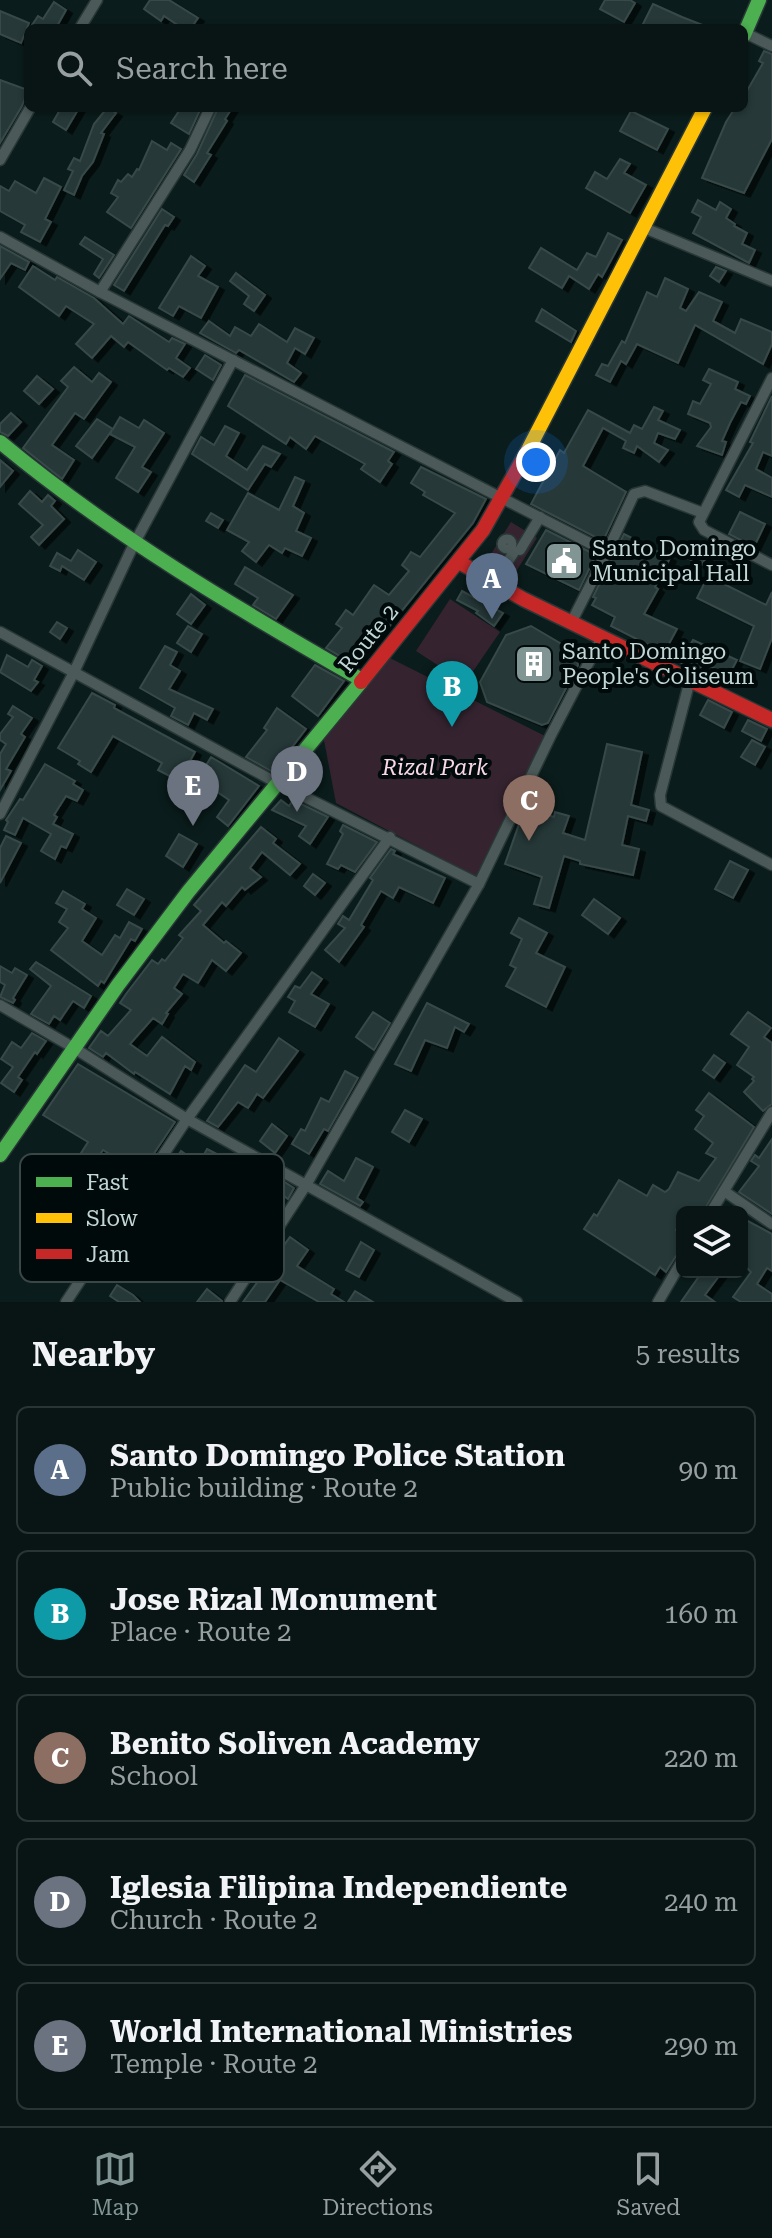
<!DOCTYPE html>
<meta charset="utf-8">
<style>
:root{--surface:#081514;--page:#111e1d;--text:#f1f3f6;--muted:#989fa0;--line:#293434;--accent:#819594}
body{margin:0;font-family:"Roboto Serif",serif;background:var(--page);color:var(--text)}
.controls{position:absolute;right:24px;bottom:24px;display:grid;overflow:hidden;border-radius:12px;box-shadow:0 2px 6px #0004}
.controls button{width:72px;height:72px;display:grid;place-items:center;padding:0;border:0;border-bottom:2px solid var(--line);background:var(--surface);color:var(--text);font:40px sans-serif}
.you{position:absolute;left:536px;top:462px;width:28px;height:28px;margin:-20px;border:6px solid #fff;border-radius:50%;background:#1a73e8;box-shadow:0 0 0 12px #1a73e833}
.badge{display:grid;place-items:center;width:52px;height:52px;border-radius:50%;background:var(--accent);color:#fff;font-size:26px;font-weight:700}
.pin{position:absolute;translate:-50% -66px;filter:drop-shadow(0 2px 4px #0008)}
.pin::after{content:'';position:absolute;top:42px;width:28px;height:24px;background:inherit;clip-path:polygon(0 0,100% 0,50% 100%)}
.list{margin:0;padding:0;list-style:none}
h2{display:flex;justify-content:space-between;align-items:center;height:104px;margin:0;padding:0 32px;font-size:34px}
h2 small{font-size:26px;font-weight:400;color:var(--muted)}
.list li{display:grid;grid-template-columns:52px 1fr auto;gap:24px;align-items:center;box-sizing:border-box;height:128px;margin:0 16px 16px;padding:0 16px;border:2px solid var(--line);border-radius:12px}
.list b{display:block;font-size:30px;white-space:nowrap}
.list p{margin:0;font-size:26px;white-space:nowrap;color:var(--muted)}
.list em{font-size:26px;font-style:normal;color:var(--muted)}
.icon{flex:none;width:44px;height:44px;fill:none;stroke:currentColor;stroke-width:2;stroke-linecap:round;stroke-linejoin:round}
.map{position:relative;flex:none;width:772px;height:1302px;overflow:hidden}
.search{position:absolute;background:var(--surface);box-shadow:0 2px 6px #0004;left:24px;right:24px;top:24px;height:88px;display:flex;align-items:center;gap:20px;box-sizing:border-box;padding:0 28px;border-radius:12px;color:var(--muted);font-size:30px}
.sheet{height:824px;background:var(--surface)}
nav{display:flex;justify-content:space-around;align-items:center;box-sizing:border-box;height:112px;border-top:2px solid var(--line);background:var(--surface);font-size:22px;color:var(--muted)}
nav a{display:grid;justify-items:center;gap:4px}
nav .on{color:var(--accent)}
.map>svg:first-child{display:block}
</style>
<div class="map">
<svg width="772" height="1302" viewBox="0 0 772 1302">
<defs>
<filter id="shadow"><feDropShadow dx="6" dy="3.5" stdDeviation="0" flood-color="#0009"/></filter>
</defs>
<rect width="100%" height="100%" fill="#0a1c1b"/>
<!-- green -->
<g fill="#352430">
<polygon points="511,522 537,538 512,578 486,562"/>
<polygon points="450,599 500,632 465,683 416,651"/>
<polygon points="388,657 547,737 478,878 336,803 323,735"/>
</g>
<!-- building -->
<g fill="#283837" stroke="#374948" stroke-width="2" filter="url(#shadow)">
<polygon points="150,0 169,0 198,18 191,28 182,28 164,16 161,21 144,9"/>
<polygon points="605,0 630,0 635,3 624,22 600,9"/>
<polygon points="54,2 66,10 56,28 30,28 38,16 43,19"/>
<polygon points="653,4 682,17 710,28 641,28"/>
<polygon points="0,11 29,23 21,43 0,34"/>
<polygon points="764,51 772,54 772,139 744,193 702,178 726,122 735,108 744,108 744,96 763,63 759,61"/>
<polygon points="0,80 28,90 22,106 0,143"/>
<polygon points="61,108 79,108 66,130 53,122"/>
<polygon points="107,108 116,113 101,133 104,134 93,162 82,176 74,195 64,190 73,171 68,169 74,158 80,161 94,124"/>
<polygon points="181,108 201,108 189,134 171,123"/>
<polygon points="218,108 232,108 225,119 227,121 207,153 211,155 194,182 184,175 197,154"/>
<polygon points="631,111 668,129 657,150 620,131"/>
<polygon points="152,141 167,150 171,143 181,149 131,228 107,212 118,197 111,193 118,180 121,182 128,174 132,177 137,169 139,170"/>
<polygon points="620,159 630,164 624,173 646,185 630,213 586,188 595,172 607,179"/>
<polygon points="44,178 61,187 45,219 51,222 40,242 21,232 25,225 0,211 0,186 9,191 15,181 36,193"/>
<polygon points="698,200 716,210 720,202 731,209 726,218 735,224 734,226 747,233 742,244 755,250 749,263 693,233 701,217 692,212"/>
<polygon points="162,209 174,217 168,226 165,225 124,291 114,285"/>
<polygon points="608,233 622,240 602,277 598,274 589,289 569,276 562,288 529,268 541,248 577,270 587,253 596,257"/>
<polygon points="85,237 114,255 99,278 94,274 103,259 80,244"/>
<polygon points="0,246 29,262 25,270 11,263 0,279"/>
<polygon points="191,256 205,266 198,276 218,287 201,318 179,306 173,316 159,308"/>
<polygon points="33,266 55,280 57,277 94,298 123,324 129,316 169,342 172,338 185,344 176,358 190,368 183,377 169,368 167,370 128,342 124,347 111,336 92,358 76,344 94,324 66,306 59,316 19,287"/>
<polygon points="716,267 726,271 719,282 710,276"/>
<polygon points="236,273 265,295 254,311 244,304 249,296 230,281"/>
<polygon points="665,278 688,289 680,308 686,311 699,292 722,302 713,321 735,333 741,319 772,332 772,344 763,364 695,325 678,363 637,344 626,364 621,361 610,382 596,375 602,364 608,366 622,341 625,343 647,292 657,297"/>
<polygon points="542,309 576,331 571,342 536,321"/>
<polygon points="209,321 230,336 235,327 251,336 259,324 287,342 295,328 314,338 305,354 295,348 287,363 301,373 294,382 239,350 236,353 200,333"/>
<polygon points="205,355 221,365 213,380 196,369"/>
<polygon points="74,367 92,382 99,373 111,382 84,419 75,413 52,445 74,460 62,479 23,448 68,387 61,381"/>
<polygon points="709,369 738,382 735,389 750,396 746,404 741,402 730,423 722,441 726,442 722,455 697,446 711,427 710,423 688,414 693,401 700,404 711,384 703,380"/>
<polygon points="245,375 394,452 388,461 392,464 380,482 361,469 365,464 315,436 306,449 290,437 286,444 228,406"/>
<polygon points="37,376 53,389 39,404 24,391"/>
<polygon points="772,396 772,456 763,452 756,469 772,478 772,497 745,485 739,497 726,490 753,443 750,442"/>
<polygon points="654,407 663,411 658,420 680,430 675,439 658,433 654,443 668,450 659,462 637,446 634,453 623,448 626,441 603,428 583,466 626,492 603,541 531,504 560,450 564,453 588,410 630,433 634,425 642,429"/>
<polygon points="11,413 21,422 8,436 0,432 0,424"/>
<polygon points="120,417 139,428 144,420 164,433 142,467 151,472 138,492 116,478 135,447 110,434 112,430 92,458 76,446 97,419 113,429"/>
<polygon points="225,426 239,433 226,456 247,470 263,446 280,454 271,467 265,464 248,490 192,454 201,437 214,445"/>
<polygon points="0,460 13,471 0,487"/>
<polygon points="421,467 486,499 473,523 375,644 373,643 357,666 326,648 342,628 336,624 346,610 353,615 374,585 389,595 409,571 402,565 411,552 420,557 455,513 423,495 425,492 411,483"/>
<polygon points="295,477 304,481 293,506 304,513 296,531 311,538 302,556 285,548 282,553 269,545 256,562 242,551 249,542 227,530 248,493 279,510"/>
<polygon points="30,491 42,502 48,495 55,501 51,506 64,519 39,545 31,537 43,525 19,504"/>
<polygon points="740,512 765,524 754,547 729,534"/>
<polygon points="211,513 223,520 218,528 206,521"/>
<polygon points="546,530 596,555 579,590 526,564"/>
<polygon points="624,534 670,558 655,587 658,589 644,614 677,629 664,653 611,626 615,617 592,605 596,598 593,597"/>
<polygon points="691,545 708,553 702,565 685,557"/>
<polygon points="78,550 96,562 84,580 62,566 60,571 50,566 57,553 71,561"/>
<polygon points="245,567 293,595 276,619 253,605 258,598 235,584"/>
<polygon points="708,576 766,605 772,592 772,638 760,669 740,661 754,626 697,598"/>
<polygon points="462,591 503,613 494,626 476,613 478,611 457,600"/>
<polygon points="191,594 205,605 191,624 177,614"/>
<polygon points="57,622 67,628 60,639 50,632"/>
<polygon points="188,626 202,634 191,652 177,643"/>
<polygon points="531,626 575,652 578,665 548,723 542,725 487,702 480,682 506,635"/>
<polygon points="693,640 737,660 729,675 703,663 698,672 680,662"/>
<polygon points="165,646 177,652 170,665 180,671 169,689 213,709 207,720 194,713 188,725 171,716 175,708 140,688"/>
<polygon points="7,655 28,667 32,660 42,666 34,680 38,682 31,691 0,672"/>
<polygon points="315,665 344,681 318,716 292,696"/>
<polygon points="92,693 115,705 114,708 195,752 179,781 158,770 162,763 113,736 91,772 78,764 80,761 58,748"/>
<polygon points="708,700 732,712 724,728 700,715"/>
<polygon points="13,706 32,718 21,734 25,737 6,769 11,771 0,790 0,754 6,744 0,740 0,734 13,717 8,714"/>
<polygon points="277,708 306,729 273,772 246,757 267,730 264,728"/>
<polygon points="748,720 767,729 761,741 742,731"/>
<polygon points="752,740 765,747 755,765 741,757"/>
<polygon points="607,744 642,752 631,805 649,810 646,821 628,816 622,845 639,849 633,875 580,864 580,861 564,856 549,908 534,904 542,877 505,864 524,810 525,808 554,817 555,812 569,816 563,833 585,840"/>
<polygon points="211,757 259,786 228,826 217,817 229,800 216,791 218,789 199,777"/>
<polygon points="45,764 75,781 73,784 83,790 77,801 66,796 54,815 57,817 53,824 73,834 66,848 61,846 55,859 41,851 51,834 23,818 15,835 4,830 8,822 6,820 20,799 23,800"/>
<polygon points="281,800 289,806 293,800 328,817 310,844 299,836 306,826 272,810"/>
<polygon points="343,825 377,842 355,872 341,865 338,869 327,864 343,834 340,831"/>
<polygon points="261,827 276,839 273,843 300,864 290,875 262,852 250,868 261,877 245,890 242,887 226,906 222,902 203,925 224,943 226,941 241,953 226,971 212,960 198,983 183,974 174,988 182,994 166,1013 168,1014 162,1024 153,1018 130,1044 147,1056 162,1037 195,1062 191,1070 185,1066 170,1094 135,1072 134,1074 106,1053 103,1057 89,1048 101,1031 108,1036 131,1010 120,1003 126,994 152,960 158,964 162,959 165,961 183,938 179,935 201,911 194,905"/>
<polygon points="179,834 197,844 183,867 166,856"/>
<polygon points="6,836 21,843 0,883 0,848"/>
<polygon points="391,849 395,851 393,854 445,878 433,903 399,887 393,898 381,891 361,925 364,927 339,962 325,950 345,928 338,924 343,916 349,920 373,880 370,878"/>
<polygon points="730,861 748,870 733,898 715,889"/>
<polygon points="313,874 325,883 315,895 304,886"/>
<polygon points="127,889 144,899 134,915 117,905"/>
<polygon points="63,891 85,904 82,909 96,918 82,941 102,955 115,935 120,938 129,922 142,929 135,941 131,939 104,983 101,981 98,986 51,950 68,928 59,922 67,909 56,903"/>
<polygon points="594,899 620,918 608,934 582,915"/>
<polygon points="519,918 547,933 536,953 565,967 546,1007 506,986 516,968 510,965 522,939 511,933"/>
<polygon points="36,962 91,996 84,1008 73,1001 60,1020 54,1016 49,1024 31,1014 51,986 30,969"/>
<polygon points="0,966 12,973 15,968 27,975 13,998 15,1000 13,1003 0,997 5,985 0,982"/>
<polygon points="312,972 322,979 311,994 329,1004 315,1027 289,1012 295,1001 288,997 295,986 300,988"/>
<polygon points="427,1003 469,1024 464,1032 455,1027 447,1048 425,1040 411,1071 395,1064"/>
<polygon points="373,1012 390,1023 374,1050 356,1037"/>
<polygon points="748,1012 771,1028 764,1037 772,1043 772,1104 763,1111 744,1092 754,1081 752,1079 754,1077 737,1065 749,1047 731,1034"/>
<polygon points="32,1033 46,1041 37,1054 35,1052 18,1077 22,1080 14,1092 1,1083 13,1067 1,1059 12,1042 21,1048"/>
<polygon points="279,1038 298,1051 263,1098 257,1094 248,1108 238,1102 218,1127 207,1121 245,1065 256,1072"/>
<polygon points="714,1055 725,1063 714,1078 703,1070"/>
<polygon points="78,1064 175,1122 141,1173 103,1150 89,1170 76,1161 88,1142 43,1115"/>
<polygon points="345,1071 358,1078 328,1131 324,1129 309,1154 292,1144 301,1129 305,1131 321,1098 329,1102"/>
<polygon points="709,1093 754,1127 703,1212 682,1212 682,1220 676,1230 682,1234 682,1252 676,1256 666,1272 660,1267 655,1275 584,1229 594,1214 597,1216 619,1180 647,1196 653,1185 665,1192 669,1189 678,1172 699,1181 716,1158 706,1153 713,1143 695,1129 704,1116 696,1110"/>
<polygon points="405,1110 422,1119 409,1142 392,1132"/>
<polygon points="272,1124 287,1136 275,1153 260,1141"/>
<polygon points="772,1139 772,1214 739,1192 759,1166 751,1161 755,1155 759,1158"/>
<polygon points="207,1149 234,1163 224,1183 242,1194 230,1212 220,1206 225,1199 169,1169 181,1151 199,1164"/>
<polygon points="356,1158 373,1167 357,1198 363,1202 360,1206 320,1184 328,1171 344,1181"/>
<polygon points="280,1179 294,1188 288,1199 273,1188"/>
<polygon points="742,1218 772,1234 772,1271 767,1268 757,1284 772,1294 772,1302 741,1302 733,1297 751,1272 742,1263"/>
<polygon points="290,1237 308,1250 297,1266 334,1289 331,1294 344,1302 319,1302 280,1280 265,1302 243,1302"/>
<polygon points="361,1242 374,1250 359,1277 346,1270"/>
<polygon points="702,1272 722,1272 705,1295 715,1302 681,1302"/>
<polygon points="117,1285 133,1295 140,1302 119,1302 110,1296"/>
<polygon points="207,1289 222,1301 222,1302 197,1302"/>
<polygon points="355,1291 373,1302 348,1302"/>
</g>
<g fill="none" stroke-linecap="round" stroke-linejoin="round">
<!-- street casing -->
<g stroke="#293837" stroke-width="13">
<g id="street">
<polyline points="80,28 97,0"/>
<polyline points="745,33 772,46"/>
<polyline points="0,160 30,108"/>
<polyline points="642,227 772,281"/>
<polyline points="0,237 100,292 607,552 572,621"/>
<polyline points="100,292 190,150 210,108"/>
<polyline points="772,378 699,522 704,530 772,565"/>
<circle cx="507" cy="544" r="4.5"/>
<polyline points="520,550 540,517"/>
<polyline points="607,552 634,494 645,491 703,513"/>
<polyline points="494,583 514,552"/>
<polyline points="0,632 279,784 479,884"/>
<polyline points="690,680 660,795 661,806 772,865"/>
<polyline points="0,814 74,672 133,546 233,360"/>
<polyline points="0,1005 74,1048 187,1119 517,1302"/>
<polyline points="724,1191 772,1224"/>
<polyline points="711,1212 772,1112"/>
<polyline points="66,1302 187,1119 390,837"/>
<polyline points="230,1302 306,1185 479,884 551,735 602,637"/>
<polyline points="658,1302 682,1261"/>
</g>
</g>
<!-- fast casing -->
<g stroke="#293837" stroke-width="17">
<g id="fast">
<polyline points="744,35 759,0"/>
<path d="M0 442C112 535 236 608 362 680"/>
<polyline points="0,1155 118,985 188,892 361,682"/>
</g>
</g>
<!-- slow casing -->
<g stroke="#293837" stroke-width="17">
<polyline id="slow" points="527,452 705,108"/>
</g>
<!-- jam casing -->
<g stroke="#293837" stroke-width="17">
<g id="jam">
<polyline points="459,562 523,599 772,720"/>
<polyline points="361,682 483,530 527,452"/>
</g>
</g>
<!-- street -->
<use href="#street" stroke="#4b5a59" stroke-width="10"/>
<!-- fast -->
<use href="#fast" stroke="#4caf50" stroke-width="14"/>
<!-- slow -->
<use href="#slow" stroke="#ffc107" stroke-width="14"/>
<!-- jam -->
<use href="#jam" stroke="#c62828" stroke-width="14"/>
</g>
<!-- icons -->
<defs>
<g id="civic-square" transform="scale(2)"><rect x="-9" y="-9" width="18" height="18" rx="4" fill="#819594" stroke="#000a0a"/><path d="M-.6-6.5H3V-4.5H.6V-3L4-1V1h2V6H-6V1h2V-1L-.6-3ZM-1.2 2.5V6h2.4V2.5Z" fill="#fff"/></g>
<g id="building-square" transform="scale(2)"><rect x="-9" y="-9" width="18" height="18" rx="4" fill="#819594" stroke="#000a0a"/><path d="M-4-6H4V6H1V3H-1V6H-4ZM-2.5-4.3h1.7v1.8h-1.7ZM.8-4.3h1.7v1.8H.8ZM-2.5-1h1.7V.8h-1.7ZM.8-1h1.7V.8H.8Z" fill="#fff"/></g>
</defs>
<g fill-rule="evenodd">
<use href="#civic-square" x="564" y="561"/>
<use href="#building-square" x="534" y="664"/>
</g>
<g text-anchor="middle" stroke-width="8" stroke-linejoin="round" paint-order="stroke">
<!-- poi labels -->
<g font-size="22" fill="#c1d6d5" stroke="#000a0a" text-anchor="start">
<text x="592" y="556">Santo Domingo<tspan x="592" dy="25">Municipal Hall</tspan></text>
<text x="562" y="659">Santo Domingo<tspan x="562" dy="25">People's Coliseum</tspan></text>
</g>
<!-- street labels -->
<g font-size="22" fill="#c1d6d5" stroke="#000a0a">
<text transform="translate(368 638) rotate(-51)" y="8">Route 2</text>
</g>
<!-- park labels -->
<g font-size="22" font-style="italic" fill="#f9d8ea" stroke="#000a0a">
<text x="435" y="775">Rizal Park</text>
</g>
</g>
<!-- legend -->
<rect x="20" y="1154" width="264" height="128" rx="12" fill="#000a0a" stroke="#3a4747" stroke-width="2"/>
<rect x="36" y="1177" width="36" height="10" fill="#4caf50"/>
<rect x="36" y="1213" width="36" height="10" fill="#ffc107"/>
<rect x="36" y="1249" width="36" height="10" fill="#c62828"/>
<g font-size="22" fill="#c1d6d5">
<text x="86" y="1190">Fast</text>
<text x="86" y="1226">Slow</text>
<text x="86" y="1262">Jam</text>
</g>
</svg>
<div class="controls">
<button><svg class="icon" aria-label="layers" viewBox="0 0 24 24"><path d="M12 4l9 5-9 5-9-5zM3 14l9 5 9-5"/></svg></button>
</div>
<div class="you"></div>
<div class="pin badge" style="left:492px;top:619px;background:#5c6f8a">A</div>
<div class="pin badge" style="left:452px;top:727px;background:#0f9aa8">B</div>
<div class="pin badge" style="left:529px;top:841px;background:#8d6e63">C</div>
<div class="pin badge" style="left:297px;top:812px;background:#6b7280">D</div>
<div class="pin badge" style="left:193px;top:826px;background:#6b7280">E</div>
<div class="search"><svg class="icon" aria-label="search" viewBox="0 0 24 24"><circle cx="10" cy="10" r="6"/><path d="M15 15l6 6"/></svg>Search here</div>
</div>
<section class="sheet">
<h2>Nearby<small>5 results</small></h2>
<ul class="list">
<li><span class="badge" style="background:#5c6f8a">A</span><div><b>Santo Domingo Police Station</b><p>Public building · Route 2</p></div><em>90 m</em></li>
<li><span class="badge" style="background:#0f9aa8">B</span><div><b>Jose Rizal Monument</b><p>Place · Route 2</p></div><em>160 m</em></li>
<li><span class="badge" style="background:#8d6e63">C</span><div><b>Benito Soliven Academy</b><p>School</p></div><em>220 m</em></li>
<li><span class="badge" style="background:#6b7280">D</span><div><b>Iglesia Filipina Independiente</b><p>Church · Route 2</p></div><em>240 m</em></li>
<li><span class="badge" style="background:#6b7280">E</span><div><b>World International Ministries</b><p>Temple · Route 2</p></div><em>290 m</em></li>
</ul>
</section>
<nav>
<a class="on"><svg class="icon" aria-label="map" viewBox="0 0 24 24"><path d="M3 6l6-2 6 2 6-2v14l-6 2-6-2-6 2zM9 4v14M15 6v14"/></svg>Map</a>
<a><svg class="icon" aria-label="directions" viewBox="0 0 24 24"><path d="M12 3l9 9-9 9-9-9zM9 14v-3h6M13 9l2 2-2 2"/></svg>Directions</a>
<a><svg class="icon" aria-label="saved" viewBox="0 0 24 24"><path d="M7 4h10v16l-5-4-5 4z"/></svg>Saved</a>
</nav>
